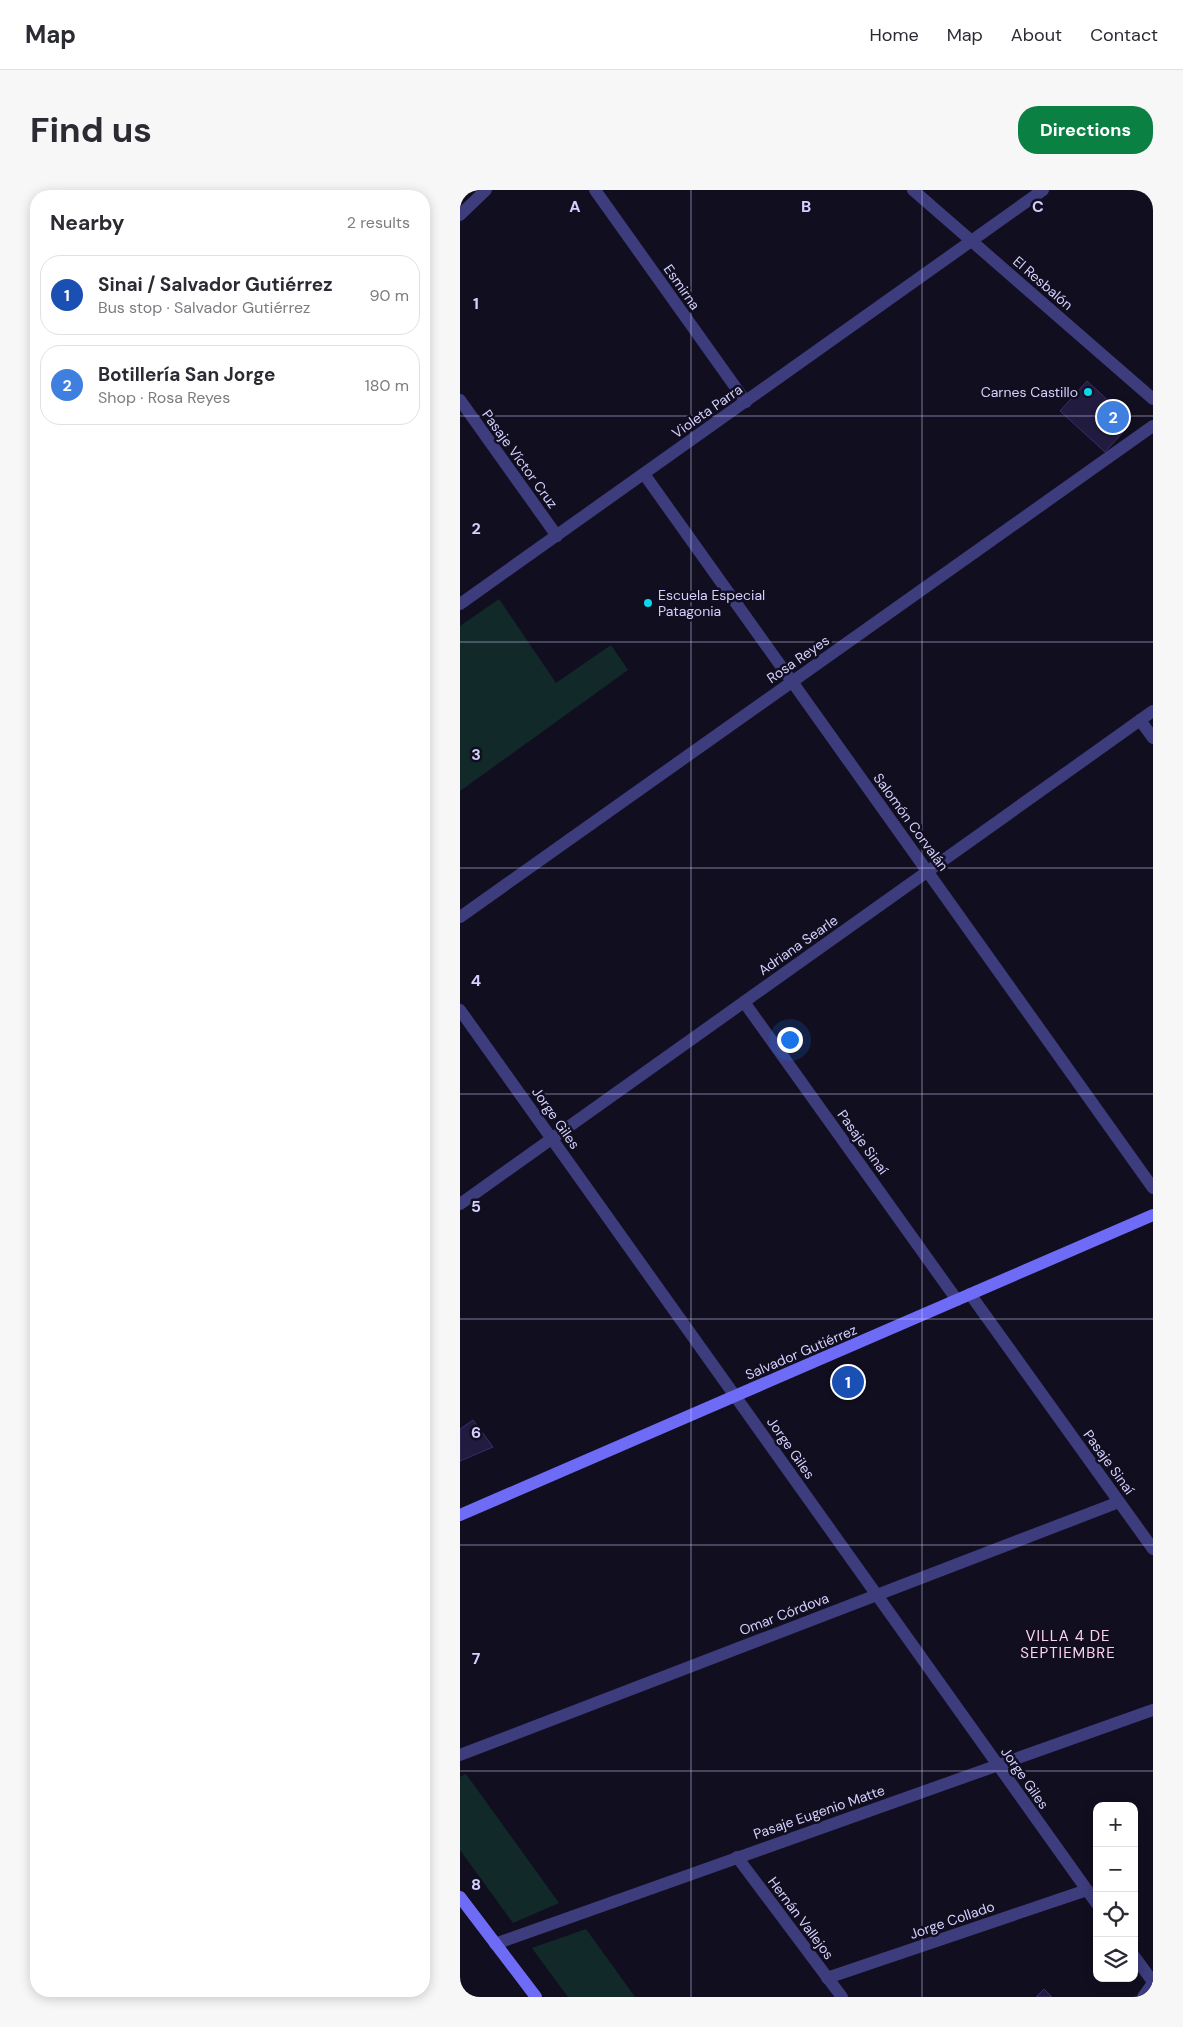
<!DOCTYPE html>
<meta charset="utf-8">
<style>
:root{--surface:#fff;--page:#f7f7f7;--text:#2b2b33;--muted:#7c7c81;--line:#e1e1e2;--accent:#0b8043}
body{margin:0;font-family:"DM Sans",sans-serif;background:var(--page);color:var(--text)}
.controls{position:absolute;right:15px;bottom:15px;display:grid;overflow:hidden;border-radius:10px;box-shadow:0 2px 12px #0003}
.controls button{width:45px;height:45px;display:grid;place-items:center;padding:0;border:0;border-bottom:1px solid var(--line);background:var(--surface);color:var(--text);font:25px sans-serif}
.you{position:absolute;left:329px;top:849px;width:18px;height:18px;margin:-12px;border:4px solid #fff;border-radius:50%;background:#1a73e8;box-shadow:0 0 0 8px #1a73e833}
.badge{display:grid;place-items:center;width:32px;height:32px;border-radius:50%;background:var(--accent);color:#fff;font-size:16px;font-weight:700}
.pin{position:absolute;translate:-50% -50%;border:2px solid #fff;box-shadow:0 1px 5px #0006}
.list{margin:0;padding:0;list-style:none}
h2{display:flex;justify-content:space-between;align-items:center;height:65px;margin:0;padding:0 20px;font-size:21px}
h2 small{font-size:16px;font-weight:400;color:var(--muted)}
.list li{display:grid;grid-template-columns:32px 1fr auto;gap:15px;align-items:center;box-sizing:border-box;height:80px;margin:0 10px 10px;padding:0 10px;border:1px solid var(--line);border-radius:20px}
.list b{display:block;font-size:19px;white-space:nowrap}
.list p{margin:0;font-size:16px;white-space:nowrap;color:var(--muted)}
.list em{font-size:16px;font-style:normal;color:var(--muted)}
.icon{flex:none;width:28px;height:28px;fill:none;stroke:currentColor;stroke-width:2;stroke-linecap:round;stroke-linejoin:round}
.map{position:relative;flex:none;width:693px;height:1807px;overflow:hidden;border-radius:20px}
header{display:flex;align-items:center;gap:30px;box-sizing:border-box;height:70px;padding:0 25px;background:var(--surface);border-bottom:1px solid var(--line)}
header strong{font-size:24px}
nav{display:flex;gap:28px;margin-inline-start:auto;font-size:18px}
.intro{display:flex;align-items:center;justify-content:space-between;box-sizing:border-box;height:120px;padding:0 30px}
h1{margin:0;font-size:35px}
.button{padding:12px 22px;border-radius:20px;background:var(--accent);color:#fff;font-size:18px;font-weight:700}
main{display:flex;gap:30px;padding:0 30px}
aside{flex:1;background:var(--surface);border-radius:20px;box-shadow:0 2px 12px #0003}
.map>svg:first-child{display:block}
</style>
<header>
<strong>Map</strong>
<nav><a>Home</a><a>Map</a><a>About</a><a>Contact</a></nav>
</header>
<div class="intro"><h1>Find us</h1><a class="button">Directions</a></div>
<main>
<aside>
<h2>Nearby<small>2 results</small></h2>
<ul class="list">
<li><span class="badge" style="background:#1a4fb4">1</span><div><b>Sinai / Salvador Gutiérrez</b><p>Bus stop · Salvador Gutiérrez</p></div><em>90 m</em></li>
<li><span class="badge" style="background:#3f7fe0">2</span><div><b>Botillería San Jorge</b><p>Shop · Rosa Reyes</p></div><em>180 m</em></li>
</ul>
</aside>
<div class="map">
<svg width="693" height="1807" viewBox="0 0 693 1807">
<rect width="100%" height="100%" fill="#110e20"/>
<!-- green -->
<g fill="#112a29">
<polygon points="39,409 96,493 151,455 168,480 0,601 0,436"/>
<polygon points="6,1584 99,1713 53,1733 0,1660 0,1587"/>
<polygon points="126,1739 175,1807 108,1807 72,1758"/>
</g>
<!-- building -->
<g fill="#221b40" stroke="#3a2e6b">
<polygon points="627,191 664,225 665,240 645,262 600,221"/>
<polygon points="13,1230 33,1257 0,1271 0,1239"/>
<polygon points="584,1799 592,1807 576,1807"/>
</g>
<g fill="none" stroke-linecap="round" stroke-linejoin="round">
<!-- street -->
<g stroke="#3d3c7d" stroke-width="12">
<polyline points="135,0 286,212"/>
<polyline points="453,0 693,209"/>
<polyline points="0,25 26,0"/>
<polyline points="0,210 97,346"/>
<polyline points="184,284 693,998"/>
<polyline points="0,414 583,0"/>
<polyline points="680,530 693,548"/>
<polyline points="0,727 693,236"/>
<polyline points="284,812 497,1110"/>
<polyline points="0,820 637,1714"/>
<polyline points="0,1014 693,521"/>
<polyline points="510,1104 693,1359"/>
<polyline points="0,1565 659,1312"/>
<polyline points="277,1667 382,1807"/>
<polyline points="35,1754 693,1520"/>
<polyline points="674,1766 693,1792"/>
<polyline points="367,1788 627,1700"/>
<polyline points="683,1807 693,1793"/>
</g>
<!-- secondary -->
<g stroke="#6e6cf7" stroke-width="12">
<polyline points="0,1325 693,1025"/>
<polyline points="0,1707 76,1807"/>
</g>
</g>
<!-- grid -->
<path fill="none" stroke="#d4d0fd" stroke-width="1" stroke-opacity="0.55" d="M231 0V1807M462 0V1807M0 226H693M0 452H693M0 678H693M0 904H693M0 1129H693M0 1355H693M0 1581H693"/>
<!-- markers -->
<g fill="#0cd8ec" stroke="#110e20" stroke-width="2">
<circle cx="628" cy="202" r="5"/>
<circle cx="188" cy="413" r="5"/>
</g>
<g text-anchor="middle" stroke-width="5" stroke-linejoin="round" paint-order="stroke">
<!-- street labels -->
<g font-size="14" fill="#d4d0fd" stroke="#110e20">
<text transform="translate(583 93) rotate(41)" y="5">El Resbalón</text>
<text transform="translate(222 97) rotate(55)" y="5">Esmirna</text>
<text transform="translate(247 221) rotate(-35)" y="5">Violeta Parra</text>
<text transform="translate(60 269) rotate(54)" y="5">Pasaje Víctor Cruz</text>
<text transform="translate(338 469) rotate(-35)" y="5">Rosa Reyes</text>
<text transform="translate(451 632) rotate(54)" y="5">Salomón Corvalán</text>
<text transform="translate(338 755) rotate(-35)" y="5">Adriana Searle</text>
<text transform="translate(96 928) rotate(55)" y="5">Jorge Giles</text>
<text transform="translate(403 952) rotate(54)" y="5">Pasaje Sinaí</text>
<text transform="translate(341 1162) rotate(-23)" y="5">Salvador Gutiérrez</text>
<text transform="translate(331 1258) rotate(55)" y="5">Jorge Giles</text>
<text transform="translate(649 1272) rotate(54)" y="5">Pasaje Sinaí</text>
<text transform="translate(324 1424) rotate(-21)" y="5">Omar Córdova</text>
<text transform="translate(565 1588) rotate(55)" y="5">Jorge Giles</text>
<text transform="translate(359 1622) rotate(-19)" y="5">Pasaje Eugenio Matte</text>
<text transform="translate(341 1728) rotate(53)" y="5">Hernán Vallejos</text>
<text transform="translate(492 1730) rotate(-19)" y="5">Jorge Collado</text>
</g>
<!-- poi labels -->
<g font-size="14" fill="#d4d0fd" stroke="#110e20" text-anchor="end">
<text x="618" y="207">Carnes Castillo</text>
<text x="198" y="410" text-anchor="start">Escuela Especial<tspan x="198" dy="16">Patagonia</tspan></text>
</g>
<!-- neighbourhood labels -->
<g font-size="15" letter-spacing="1" fill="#fdd2ed" stroke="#110e20">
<text x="608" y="1451">VILLA 4 DE<tspan x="608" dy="17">SEPTIEMBRE</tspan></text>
</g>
</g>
<g font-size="16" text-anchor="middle" font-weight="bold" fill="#d4d0fd" stroke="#110e20" stroke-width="5" stroke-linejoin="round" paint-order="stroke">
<text x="115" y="22">A</text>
<text x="346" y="22">B</text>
<text x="578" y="22">C</text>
<text x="16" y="119">1</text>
<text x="16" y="344">2</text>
<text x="16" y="570">3</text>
<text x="16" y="796">4</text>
<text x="16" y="1022">5</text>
<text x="16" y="1248">6</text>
<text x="16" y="1474">7</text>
<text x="16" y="1700">8</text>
</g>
</svg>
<div class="controls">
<button>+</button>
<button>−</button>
<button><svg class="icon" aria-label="locate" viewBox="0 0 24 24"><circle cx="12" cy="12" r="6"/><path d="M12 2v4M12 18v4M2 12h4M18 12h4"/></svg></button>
<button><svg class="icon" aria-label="layers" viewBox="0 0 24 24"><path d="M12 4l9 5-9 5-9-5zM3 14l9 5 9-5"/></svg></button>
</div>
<div class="you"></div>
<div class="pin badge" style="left:388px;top:1192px;background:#1a4fb4">1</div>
<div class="pin badge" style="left:653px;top:227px;background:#3f7fe0">2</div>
</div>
</main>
